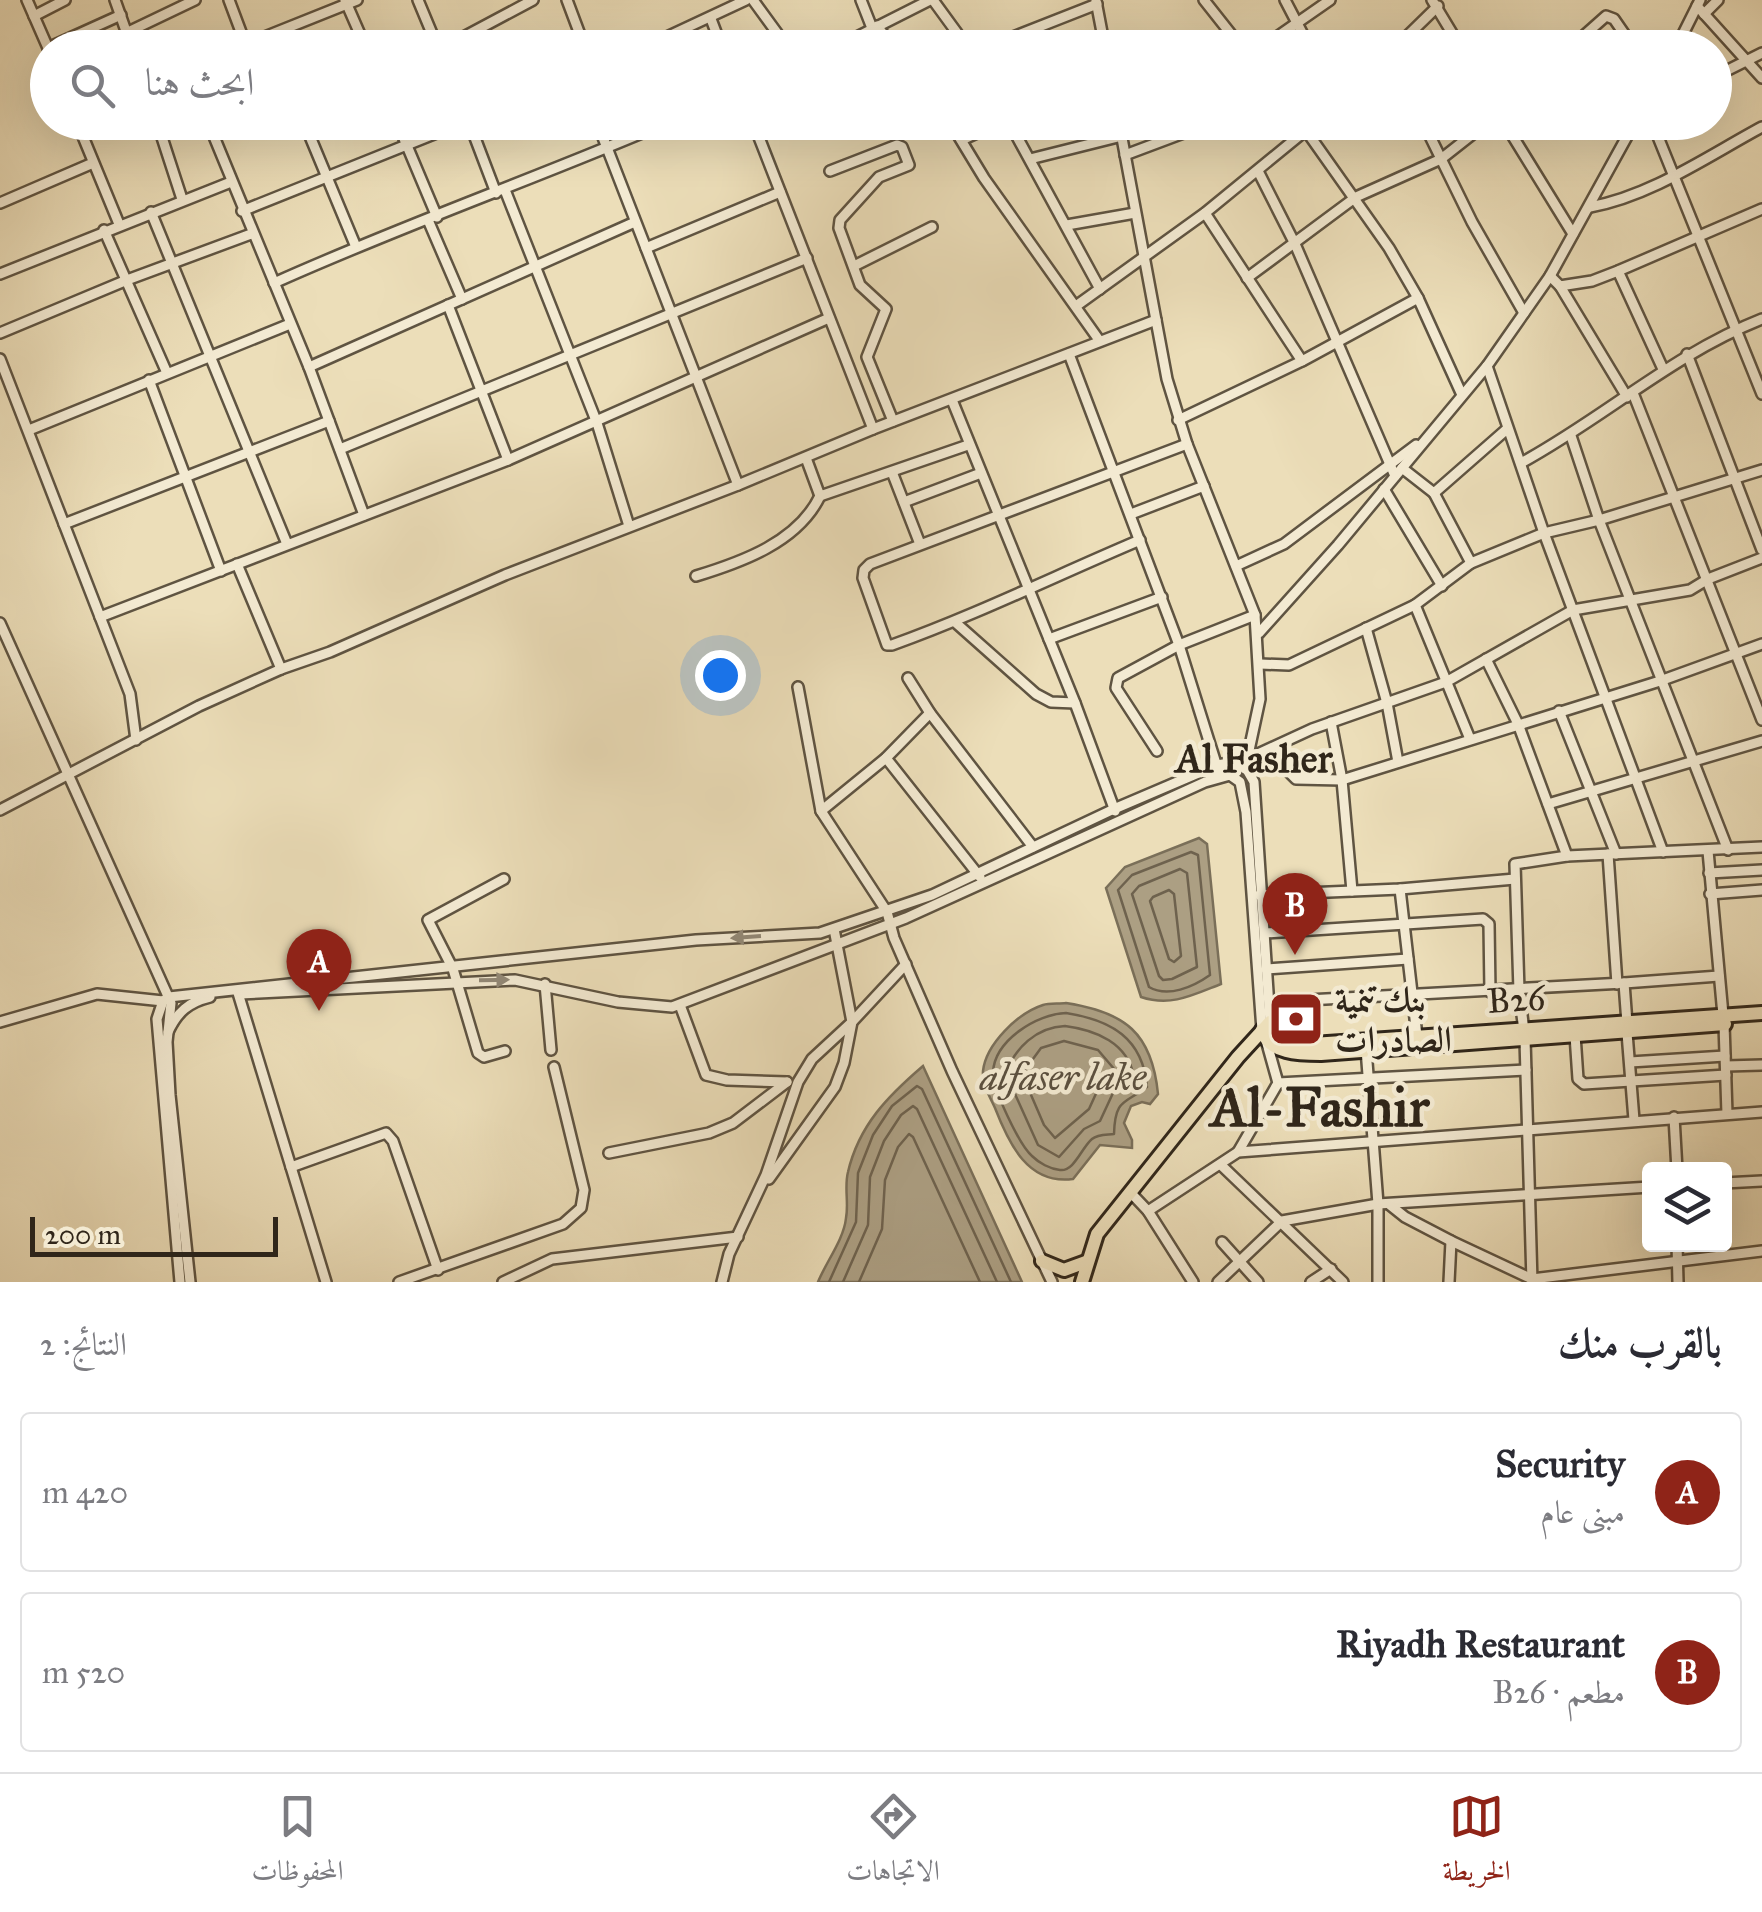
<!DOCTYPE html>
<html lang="ar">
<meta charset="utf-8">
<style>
:root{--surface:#fff;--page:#f2f2f3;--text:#2b2b33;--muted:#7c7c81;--line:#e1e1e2;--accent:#8f2418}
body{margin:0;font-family:"IM FELL Great Primer",Amiri,serif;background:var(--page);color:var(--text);direction:rtl}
.controls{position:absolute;right:30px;bottom:30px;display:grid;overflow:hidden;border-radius:10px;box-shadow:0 10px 40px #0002}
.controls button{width:90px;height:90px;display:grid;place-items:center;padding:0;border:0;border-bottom:2px solid var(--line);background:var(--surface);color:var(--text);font:50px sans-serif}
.scale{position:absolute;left:30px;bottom:25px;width:248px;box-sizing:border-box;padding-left:10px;border:5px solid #30261a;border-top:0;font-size:28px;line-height:35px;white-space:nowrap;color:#30261a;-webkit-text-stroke:8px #f3ead2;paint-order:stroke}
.you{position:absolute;left:720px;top:675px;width:35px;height:35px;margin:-25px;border:8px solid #fff;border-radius:50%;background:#1a73e8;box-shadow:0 0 0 15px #1a73e833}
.badge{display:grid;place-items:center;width:65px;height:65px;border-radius:50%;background:var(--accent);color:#fff;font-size:32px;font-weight:700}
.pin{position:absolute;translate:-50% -82px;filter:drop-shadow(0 2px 5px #0008)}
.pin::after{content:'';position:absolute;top:52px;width:35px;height:30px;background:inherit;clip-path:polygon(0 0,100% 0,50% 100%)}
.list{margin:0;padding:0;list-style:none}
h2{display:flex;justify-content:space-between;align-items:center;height:130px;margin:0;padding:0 40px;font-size:42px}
h2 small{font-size:32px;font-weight:400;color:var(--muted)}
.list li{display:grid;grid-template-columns:65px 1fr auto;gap:30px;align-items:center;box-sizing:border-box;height:160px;margin:0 20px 20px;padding:0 20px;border:2px solid var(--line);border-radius:10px}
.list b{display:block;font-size:38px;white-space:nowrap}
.list p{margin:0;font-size:32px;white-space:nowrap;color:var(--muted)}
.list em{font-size:32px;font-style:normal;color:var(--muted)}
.icon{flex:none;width:55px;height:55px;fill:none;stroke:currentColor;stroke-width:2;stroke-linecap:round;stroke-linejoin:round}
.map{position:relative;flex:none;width:1762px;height:1282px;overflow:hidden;direction:ltr}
.search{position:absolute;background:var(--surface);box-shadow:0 10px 40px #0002;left:30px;right:30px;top:30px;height:110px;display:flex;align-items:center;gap:25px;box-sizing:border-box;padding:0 35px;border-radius:55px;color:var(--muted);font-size:38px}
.sheet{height:490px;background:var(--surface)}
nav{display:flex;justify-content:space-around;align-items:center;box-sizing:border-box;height:140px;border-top:2px solid var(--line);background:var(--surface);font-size:28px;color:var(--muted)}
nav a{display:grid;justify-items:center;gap:5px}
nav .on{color:var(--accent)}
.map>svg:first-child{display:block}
</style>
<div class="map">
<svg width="1762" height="1282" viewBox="0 0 1762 1282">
<rect width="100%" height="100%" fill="#ecdeb9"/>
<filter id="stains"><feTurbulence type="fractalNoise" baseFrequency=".002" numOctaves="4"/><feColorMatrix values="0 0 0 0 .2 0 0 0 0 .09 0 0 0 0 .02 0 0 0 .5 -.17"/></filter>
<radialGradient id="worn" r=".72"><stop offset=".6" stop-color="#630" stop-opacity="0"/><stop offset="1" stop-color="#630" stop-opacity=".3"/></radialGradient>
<!-- water -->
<g fill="#ac9f83" stroke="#7a6f59" stroke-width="2.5">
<path d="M1199 838 1207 844 1221 984C1193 995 1171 1007 1141 997L1106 888 1125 867Z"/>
<path d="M1066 1003C1125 1012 1152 1033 1158 1094L1150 1104 1142 1102 1131 1106 1124 1123 1132 1140V1148L1100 1145 1073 1179C1028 1185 1009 1144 995 1108 990 1097 982 1084 983 1071 986 1044 1018 1013 1043 1005 1049 1003 1059 1004 1066 1003Z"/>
<path d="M923 1066 1022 1282H818C826 1262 844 1239 846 1218 849 1203 844 1187 848 1172 859 1125 888 1096 923 1066Z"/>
</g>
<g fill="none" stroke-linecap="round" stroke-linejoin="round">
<!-- shore -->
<g stroke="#6e624e" stroke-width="2.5">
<path d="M1191 852 1198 855 1210 975C1193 987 1168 998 1149 987L1118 890 1132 875Z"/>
<polygon points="1180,869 1187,873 1197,967 1172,979 1163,980 1159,976 1132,894 1139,886"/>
<polygon points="1169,890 1174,894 1181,956 1174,962 1169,959 1150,901 1153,897"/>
<path d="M1066 1013C1111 1020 1143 1038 1147 1087 1125 1104 1115 1098 1114 1134 1107 1135 1098 1134 1092 1139 1082 1147 1074 1172 1060 1170 1050 1169 1039 1163 1032 1156 1020 1146 992 1088 993 1072 995 1040 1037 1014 1066 1013Z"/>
<path d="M1065 1026C1096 1030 1128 1043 1134 1077L1113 1093 1100 1121 1084 1129 1059 1157 1038 1145 1006 1074C1014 1048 1037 1027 1065 1026Z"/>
<polygon points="1064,1041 1098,1050 1115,1070 1099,1087 1089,1109 1055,1138 1044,1125 1022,1074 1041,1048"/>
<polyline points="829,1282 856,1222 858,1173 873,1135 892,1106 917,1086 922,1089 1011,1282"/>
<polyline points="843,1282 868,1225 870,1177 884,1141 901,1115 913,1106 917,1109 997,1282"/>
<polyline points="859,1282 882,1229 885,1180 898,1147 909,1134 913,1137 980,1282"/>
</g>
<!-- minor casing -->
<g stroke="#5f5442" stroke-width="14">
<g id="minor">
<polyline points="27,0 48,48"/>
<polyline points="115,0 132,48"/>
<polyline points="229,0 247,48"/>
<polyline points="345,0 366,48"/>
<polyline points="418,0 438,48"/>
<polyline points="567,0 585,48"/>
<polyline points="753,0 788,48"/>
<polyline points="861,0 872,28"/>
<polyline points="933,0 968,48"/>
<polyline points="1204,0 1242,48"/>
<polyline points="1285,0 1310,48"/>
<polyline points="1432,0 1461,48"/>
<polyline points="1096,1 1105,48"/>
<polyline points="1697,6 1762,78"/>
<polyline points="1704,14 1718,0"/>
<polyline points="34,16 65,0"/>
<polyline points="711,19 722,48"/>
<polyline points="877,26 894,48"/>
<polyline points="128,32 195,0"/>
<polyline points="48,48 121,15"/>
<polyline points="237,48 357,0"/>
<polyline points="443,48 533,0"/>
<polyline points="643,48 746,0"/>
<polyline points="835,48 930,0"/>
<polyline points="985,48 1097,4"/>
<polyline points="1261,48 1330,0"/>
<polyline points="1395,48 1438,6"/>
<polyline points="1570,48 1606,16 1614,19 1634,48"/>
<polyline points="1676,48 1700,0"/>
<polyline points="1714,77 1762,53"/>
<polyline points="77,122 119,224"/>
<polyline points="157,122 182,199"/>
<polyline points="208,122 309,367 364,515"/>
<polyline points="304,122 356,247"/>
<polyline points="397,122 437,217"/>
<polyline points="469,122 496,193"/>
<polyline points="597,122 738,485 873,429 1156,320"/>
<polyline points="753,122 873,429"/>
<polyline points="950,122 984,178 1099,340"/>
<polyline points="1009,122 1100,289"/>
<polyline points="1119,122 1167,379 1187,444 1255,615 1260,699 1245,769"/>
<polyline points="1300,122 1389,248 1418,298 1462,395"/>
<polyline points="1423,122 1472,222 1524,313"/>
<polyline points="1504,122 1573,234"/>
<polyline points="1652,122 1762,394"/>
<polyline points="962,140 1001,122"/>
<polyline points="1125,155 1213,122"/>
<polyline points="1030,159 1122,136"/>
<polyline points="830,171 897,145 902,147 909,165 879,177 840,220 839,228 860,285 886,309 867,357 893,421"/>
<polyline points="1258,171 1295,244 1395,476"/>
<polyline points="505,190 597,423 629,526"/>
<polyline points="0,203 93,163"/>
<path d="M1590 207C1651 196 1708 156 1762 127"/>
<polyline points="242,211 464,122"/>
<polyline points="151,212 287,544"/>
<polyline points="1205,213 1302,361"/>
<polyline points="428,220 462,299"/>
<polyline points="1067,225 1135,213"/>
<polyline points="104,230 167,373"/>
<polyline points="646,248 780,192"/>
<polyline points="854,266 932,227"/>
<polyline points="1618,271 1663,369"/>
<polyline points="0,274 231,182"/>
<polyline points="1550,276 1560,286 1592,281 1618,271 1762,209"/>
<polyline points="1247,278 1356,197 1441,159 1488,122"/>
<path d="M274 283C403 225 537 178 668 122"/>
<polyline points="1560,286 1627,397"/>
<polyline points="448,305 508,460"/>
<polyline points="1076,306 1205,213 1316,122"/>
<polyline points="0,333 127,280 251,234"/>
<polyline points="1069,354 1179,645 1218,770"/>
<polyline points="1687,354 1762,550"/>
<polyline points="0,359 130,694 136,740"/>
<polyline points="1487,366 1544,533 1663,852"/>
<polyline points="309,367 635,222"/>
<polyline points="149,380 221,571"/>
<polyline points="1633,393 1762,720"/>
<polyline points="952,400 1075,703 1115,811"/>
<polyline points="1178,420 1302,361 1418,298"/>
<polyline points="29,430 290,324"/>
<polyline points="1571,436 1599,520 1728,850"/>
<polyline points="340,449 807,258"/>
<polyline points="806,458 820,496 968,445"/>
<path d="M1521 463C1604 418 1673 354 1762 319"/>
<polyline points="1402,468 1434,493 1507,429"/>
<polyline points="892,472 920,544"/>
<polyline points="1384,489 1442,586"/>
<polyline points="1434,493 1471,563"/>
<polyline points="904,502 981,473"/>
<polyline points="1131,514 1204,486"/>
<polyline points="64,524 329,421"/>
<path d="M1140 540C1057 575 976 615 892 645H887L863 578 864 570 870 564 1187 444"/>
<polyline points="237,564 281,669"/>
<polyline points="1236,566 1284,544 1416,445"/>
<path d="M696 576C742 562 798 542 820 496"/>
<polyline points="1415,605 1470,739"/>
<polyline points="100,617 508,460 829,318"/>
<polyline points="0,623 171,1003 167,1042 170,1095 190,1282"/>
<polyline points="956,623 1036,694 1051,702 1075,703"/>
<polyline points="1366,628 1387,703 1398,762"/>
<polyline points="1259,633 1338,545 1487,366 1550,276 1635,122"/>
<polyline points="1049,639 1162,597"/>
<polyline points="1486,659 1518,724 1567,856"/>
<polyline points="1260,664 1289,665 1415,605 1471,563 1544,533 1599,520 1762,470"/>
<polyline points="908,678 930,713 1033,847"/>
<polyline points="798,687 821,811 887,912 894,938 952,1071 1052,1282"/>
<polyline points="1559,711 1616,854"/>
<polyline points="1331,722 1342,780 1352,891"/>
<polyline points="1281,745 1290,773 1296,779 1342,780 1660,681 1762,644"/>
<polyline points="1157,751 1116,688 1118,678 1179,645 1255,615"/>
<polyline points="886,758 980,877"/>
<polyline points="1249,758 1312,729 1446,682 1573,610 1690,590 1708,579 1762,558"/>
<polyline points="1548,804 1762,741"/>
<polyline points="0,810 199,706 281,669 330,652 505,575 738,485"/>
<polyline points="821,811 886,758 930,713"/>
<polyline points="1708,851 1723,1015"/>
<polyline points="1608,854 1617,984"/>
<polyline points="1709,873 1762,870"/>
<polyline points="504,879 428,920 453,969 478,1053 484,1057 505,1051"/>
<polyline points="1400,889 1417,1036"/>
<polyline points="1710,894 1762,890"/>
<polyline points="1259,895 1400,889 1515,879"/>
<polyline points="1265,933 1483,919 1489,924 1490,992"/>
<polyline points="1266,969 1408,959"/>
<polyline points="1624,983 1719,976"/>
<polyline points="545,984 551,1050"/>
<polyline points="238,993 326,1282"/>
<polyline points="240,994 515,980 618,1002 672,1007 906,918 1205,782 1230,775 1240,782 1246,812 1262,1030"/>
<polyline points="1270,1002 1624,983 1627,1023"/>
<polyline points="680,1005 706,1075 727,1080 787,1082"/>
<polyline points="0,1022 97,994 163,1001"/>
<polyline points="1724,1024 1727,1114"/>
<path d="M168 1032C177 1012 189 1002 210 997"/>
<polyline points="1627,1033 1634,1120"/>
<polyline points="1575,1035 1578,1079 1584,1084 1726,1075"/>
<polyline points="1366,1049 1378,1204 1378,1282"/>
<polyline points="1630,1062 1725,1056"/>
<polyline points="1726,1066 1762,1065"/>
<polyline points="1278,1083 1526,1070"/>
<polyline points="1674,1117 1677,1170"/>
<polyline points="1238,1152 1278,1083 1266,1040"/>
<polyline points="609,1153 709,1133 733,1123 787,1082"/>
<polyline points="1221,1165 1343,1282"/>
<polyline points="291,1167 386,1133 393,1141 438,1270"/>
<polyline points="769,1179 835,1087 844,1063 852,1022 906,964"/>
<polyline points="1724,1183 1762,1181"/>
<polyline points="1130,1192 1148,1211 1193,1282"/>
<polyline points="1390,1205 1405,1217 1451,1241 1532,1279 1762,1251"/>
<polyline points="1148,1211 1238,1152 1762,1112"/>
<polyline points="1222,1242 1258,1282"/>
<polyline points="1677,1244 1678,1282"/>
<polyline points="180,1282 157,1019 163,1001 169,997 696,940 820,933 932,895 1114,809 1217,765 1229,763 1246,768 1254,782 1270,1022"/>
<polyline points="399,1282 563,1224 581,1208 584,1190 554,1067"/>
<polyline points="503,1282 552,1259 738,1237"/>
<polyline points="722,1282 729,1254 766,1175 798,1082 812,1059 852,1022 834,929"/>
<polyline points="1218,1282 1282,1221 1378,1204 1650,1187"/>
<polyline points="1311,1282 1331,1269"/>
<polyline points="1449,1282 1451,1241"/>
<polyline points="1532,1282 1525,1039 1519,991 1515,864 1567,856 1762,847"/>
</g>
</g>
<!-- highway casing -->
<g stroke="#30261a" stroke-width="18">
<g id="highway">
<path d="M1262 1030C1269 1054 1300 1054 1321 1054L1725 1024"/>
<polyline points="1042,1261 1064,1270 1086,1262"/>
<polyline points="1082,1282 1097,1234 1238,1057 1270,1022 1286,1040 1313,1044 1762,1013"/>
</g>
</g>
<!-- minor -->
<use href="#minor" stroke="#f3ead2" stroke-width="9"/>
<!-- highway -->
<use href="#highway" stroke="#ecdeb9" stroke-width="12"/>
</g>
<!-- one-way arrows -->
<defs><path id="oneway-solid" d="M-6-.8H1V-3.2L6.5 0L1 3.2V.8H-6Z" transform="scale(2.5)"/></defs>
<g fill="#928876">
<use href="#oneway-solid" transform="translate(746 937) rotate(176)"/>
<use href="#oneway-solid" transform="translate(494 980) rotate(-1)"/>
</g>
<!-- icons -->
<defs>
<g id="bank-square" transform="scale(2.875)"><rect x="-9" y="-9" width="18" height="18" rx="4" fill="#8f2418" stroke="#f3ead2"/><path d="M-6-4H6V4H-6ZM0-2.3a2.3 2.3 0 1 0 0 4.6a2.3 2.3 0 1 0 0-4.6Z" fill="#fff"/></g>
</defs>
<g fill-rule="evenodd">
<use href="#bank-square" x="1296" y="1019"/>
</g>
<g text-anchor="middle" stroke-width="9" stroke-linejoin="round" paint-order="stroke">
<!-- poi labels -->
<g font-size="35" font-weight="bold" fill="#30261a" stroke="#f3ead2" text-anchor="start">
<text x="1335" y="1011">بنك تنمية<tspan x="1335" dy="40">الصادرات</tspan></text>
</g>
<!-- street labels -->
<g font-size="35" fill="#30261a" stroke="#f3ead2">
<text transform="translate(1516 999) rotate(-4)" y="12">B26</text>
</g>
<!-- water labels -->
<g font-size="38" font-style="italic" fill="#5b503f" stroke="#f3ead2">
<text x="1063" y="1090">alfaser lake</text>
</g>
<!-- quarter labels -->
<g font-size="40" font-weight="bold" fill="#30261a" stroke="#f3ead2">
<text x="1254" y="772">Al Fasher</text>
</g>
<!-- town labels -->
<g font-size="55" font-weight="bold" fill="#30261a" stroke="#f3ead2">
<text x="1320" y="1126">Al-Fashir</text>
</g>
</g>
<rect width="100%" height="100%" filter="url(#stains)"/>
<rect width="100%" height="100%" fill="url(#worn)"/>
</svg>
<div class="controls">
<button><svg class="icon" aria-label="layers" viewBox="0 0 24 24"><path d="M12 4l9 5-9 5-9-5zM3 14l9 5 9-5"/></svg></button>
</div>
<div class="scale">200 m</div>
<div class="you"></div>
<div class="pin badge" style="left:319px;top:1011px">A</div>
<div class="pin badge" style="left:1295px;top:955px">B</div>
<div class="search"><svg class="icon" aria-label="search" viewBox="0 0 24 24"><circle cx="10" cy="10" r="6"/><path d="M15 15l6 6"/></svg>ابحث هنا</div>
</div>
<section class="sheet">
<h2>بالقرب منك<small>النتائج: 2</small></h2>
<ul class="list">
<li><span class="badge">A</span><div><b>Security</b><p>مبنى عام</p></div><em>420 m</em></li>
<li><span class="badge">B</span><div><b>Riyadh Restaurant</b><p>مطعم · B26</p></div><em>520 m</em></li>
</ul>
</section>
<nav>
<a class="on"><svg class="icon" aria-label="map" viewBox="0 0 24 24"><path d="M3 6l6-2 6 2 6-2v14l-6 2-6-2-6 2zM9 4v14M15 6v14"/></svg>الخريطة</a>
<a><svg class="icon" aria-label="directions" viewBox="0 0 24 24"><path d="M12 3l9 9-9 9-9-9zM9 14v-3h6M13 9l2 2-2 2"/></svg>الاتجاهات</a>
<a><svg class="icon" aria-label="saved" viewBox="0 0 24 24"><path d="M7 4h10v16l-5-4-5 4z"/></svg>المحفوظات</a>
</nav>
